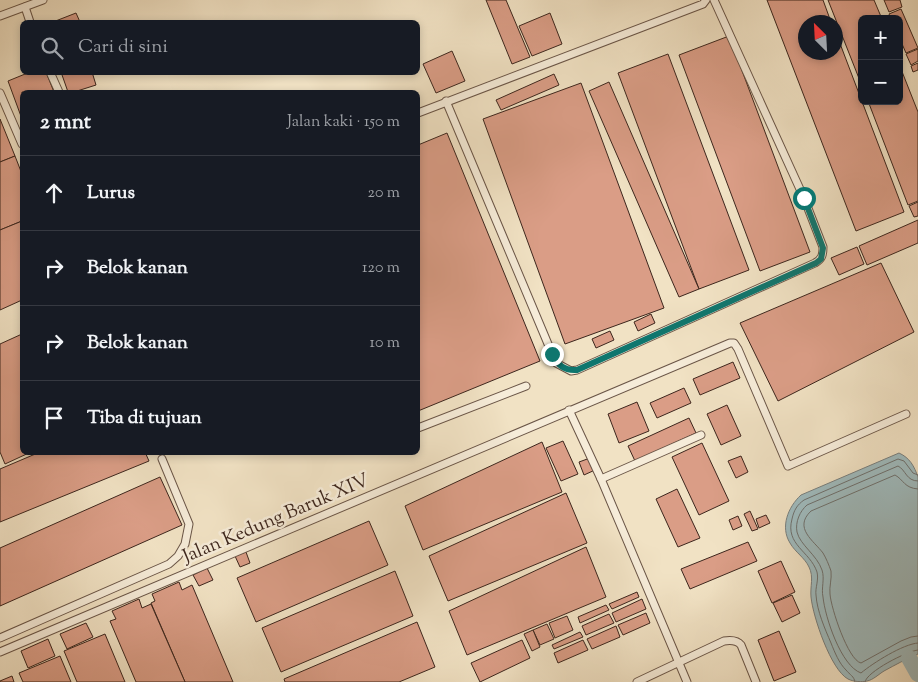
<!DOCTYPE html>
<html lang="id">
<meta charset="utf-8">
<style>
:root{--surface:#171b24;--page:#242831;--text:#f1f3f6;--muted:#9ea1a6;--line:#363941}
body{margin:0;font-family:"Sorts Mill Goudy",serif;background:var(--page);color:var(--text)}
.controls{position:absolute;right:15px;top:15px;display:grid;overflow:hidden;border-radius:8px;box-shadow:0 2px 8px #0003}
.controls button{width:45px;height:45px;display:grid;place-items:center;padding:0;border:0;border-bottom:1px solid var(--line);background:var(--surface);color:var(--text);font:25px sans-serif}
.compass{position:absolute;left:798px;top:15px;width:45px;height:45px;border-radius:50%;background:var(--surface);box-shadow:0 2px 8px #0003;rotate:336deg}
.stop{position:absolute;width:15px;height:15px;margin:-11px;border:4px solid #0f766e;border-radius:50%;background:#fff}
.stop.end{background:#0f766e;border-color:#fff;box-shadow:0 1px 5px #0008}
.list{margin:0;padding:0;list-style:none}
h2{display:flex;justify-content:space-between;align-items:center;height:65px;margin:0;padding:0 20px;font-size:21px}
h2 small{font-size:16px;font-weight:400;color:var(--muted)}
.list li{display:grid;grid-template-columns:32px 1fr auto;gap:15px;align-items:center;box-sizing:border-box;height:75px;padding:0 20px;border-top:1px solid var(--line)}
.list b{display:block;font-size:19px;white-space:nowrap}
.list em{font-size:16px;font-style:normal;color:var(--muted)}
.icon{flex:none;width:28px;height:28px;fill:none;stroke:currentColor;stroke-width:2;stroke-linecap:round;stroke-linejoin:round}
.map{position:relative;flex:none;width:918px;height:682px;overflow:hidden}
.search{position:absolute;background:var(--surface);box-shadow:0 2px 8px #0003;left:20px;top:20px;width:400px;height:55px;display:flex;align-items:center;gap:12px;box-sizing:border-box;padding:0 18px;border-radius:8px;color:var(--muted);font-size:19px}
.panel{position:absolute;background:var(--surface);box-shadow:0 2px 8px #0003;left:20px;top:90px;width:400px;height:365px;border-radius:8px}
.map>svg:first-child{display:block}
</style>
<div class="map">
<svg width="918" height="682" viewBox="0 0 918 682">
<rect width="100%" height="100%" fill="#f1e2c4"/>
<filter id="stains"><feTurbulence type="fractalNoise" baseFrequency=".004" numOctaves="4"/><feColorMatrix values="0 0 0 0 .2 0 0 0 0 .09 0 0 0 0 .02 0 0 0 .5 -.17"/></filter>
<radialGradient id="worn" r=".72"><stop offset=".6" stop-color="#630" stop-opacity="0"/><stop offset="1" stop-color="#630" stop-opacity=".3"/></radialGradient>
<!-- water -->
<path fill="#9fbbbe" stroke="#787f7e" d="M899 453C910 458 914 466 918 477V654C906 659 895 665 884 671 879 674 873 680 867 681 862 682 854 682 848 679 831 670 813 617 811 597 810 586 814 577 809 567 805 558 795 552 790 543 780 527 788 507 801 495Z"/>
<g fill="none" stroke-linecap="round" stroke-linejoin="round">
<!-- shore -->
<g stroke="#6e706e" stroke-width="1">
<path d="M918 481C906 481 906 470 898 466L807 505C800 511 795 522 797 532 800 545 817 555 822 570 825 579 821 588 823 597 825 617 841 666 861 673 873 663 903 644 918 643"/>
<path d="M918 489C904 488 904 480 895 475L811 511C793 528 814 541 823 553 826 558 829 565 831 571 832 579 829 587 830 594 831 608 848 660 861 663L901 641 911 637 918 636"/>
<path d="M855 682C854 676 850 675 846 670 839 663 835 653 831 643 825 629 817 611 816 595 815 588 819 580 817 572 810 551 785 545 792 519 794 510 797 505 804 500L898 459 904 461 913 473 918 475"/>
<path d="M865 682C866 672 907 651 918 650"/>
</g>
<!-- canal -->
<polyline stroke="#9fbbbe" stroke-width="16" points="909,658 918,674"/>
</g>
<!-- building -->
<g fill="#da9d86" stroke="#3d261d">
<polygon points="486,0 506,0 530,57 512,64"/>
<polygon points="767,0 823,0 831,22 806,22 806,52 836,52 836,33 904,212 856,231"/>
<polygon points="828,0 874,0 882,19 862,19 862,86"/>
<polygon points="884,0 900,0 902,7 889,12"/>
<polygon points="901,9 918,48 906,53 899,37 899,19 891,19 889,14"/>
<polygon points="76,13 80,22 53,22"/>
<polygon points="550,13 562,44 532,56 519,26"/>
<polygon points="729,36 810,252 760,271 679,55"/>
<polygon points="918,49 918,61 911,65 906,54"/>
<polygon points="452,51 465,81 436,93 423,64"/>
<polygon points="668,54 749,270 699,289 618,73"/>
<polygon points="918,63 918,70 913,72 911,66"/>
<polygon points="899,64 918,112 918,201 908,205 868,101 899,101"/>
<polygon points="30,72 46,72 54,92 22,92 22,119 8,81"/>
<polygon points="61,72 92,72 96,85 74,92 68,92"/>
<polygon points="554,74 559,85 501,110 496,100"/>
<polygon points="609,82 699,289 679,297 589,91"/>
<polygon points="581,83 664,308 565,344 483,119"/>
<polygon points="0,119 15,156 0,162"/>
<polygon points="447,133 540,361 418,411 418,145"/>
<polygon points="15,156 22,174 22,221 0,230 0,162"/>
<polygon points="918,202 918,216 914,217 909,206"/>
<polygon points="918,220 918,243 867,265 859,246"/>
<polygon points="22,221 22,300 0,310 0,230"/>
<polygon points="857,247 864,264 839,275 831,258"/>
<polygon points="881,263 914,332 778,401 740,323"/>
<polygon points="651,314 655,323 638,331 634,322"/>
<polygon points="610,331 614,340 596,348 592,339"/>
<polygon points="22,334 22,452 31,452 5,464 0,452 0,344"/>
<polygon points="733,362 740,378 700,395 693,379"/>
<polygon points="684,388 691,403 657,418 650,403"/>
<polygon points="637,402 649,431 619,443 608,414"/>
<polygon points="727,405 741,436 721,445 707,414"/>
<polygon points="689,418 696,433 635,461 628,446"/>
<polygon points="563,441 578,474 561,481 546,448"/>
<polygon points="542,442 562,492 423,550 405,506"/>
<polygon points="702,443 729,501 699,515 672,457"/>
<polygon points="40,452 145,452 149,461 0,522 0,469"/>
<polygon points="741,456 748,472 736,478 728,461"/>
<polygon points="590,458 595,470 584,475 579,462"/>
<polygon points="160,477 182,525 0,606 0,548"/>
<polygon points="677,489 700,538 678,547 656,499"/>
<polygon points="566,493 587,543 448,601 429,556"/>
<polygon points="750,511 758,529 752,531 744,514"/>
<polygon points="766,515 770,523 759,528 756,519"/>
<polygon points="738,516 742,526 733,530 729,520"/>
<polygon points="369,521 388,565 256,622 237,578"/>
<polygon points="748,542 757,561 690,589 681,569"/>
<polygon points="586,547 606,597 467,655 449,611"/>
<polygon points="246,552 250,563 240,567 235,556"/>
<polygon points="781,561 795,592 772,603 758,571"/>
<polygon points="207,568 213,580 199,586 193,575"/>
<polygon points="395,571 413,616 281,672 262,628"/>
<polygon points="179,582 182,590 192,585 233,682 185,682 151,603 155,601 152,594"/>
<polygon points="637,592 639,597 612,609 609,604"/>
<polygon points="792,595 800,613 782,622 773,603"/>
<polygon points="139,599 142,608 151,604 185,682 136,682 110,621 116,619 112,611"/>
<polygon points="642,599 646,609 616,622 612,613"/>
<polygon points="606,605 609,610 580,623 578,617"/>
<polygon points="646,613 650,623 623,635 618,625"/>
<polygon points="609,614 614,623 586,635 582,626"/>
<polygon points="567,616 573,630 555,638 549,623"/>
<polygon points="417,622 435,667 399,682 285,682 284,679"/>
<polygon points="86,623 93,637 67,649 60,634"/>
<polygon points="547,624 554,639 540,645 533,630"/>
<polygon points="616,626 620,637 592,649 587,639"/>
<polygon points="533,630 540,647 532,651 524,634"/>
<polygon points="779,631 796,672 774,681 758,640"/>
<polygon points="580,632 583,637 554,649 552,645"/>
<polygon points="105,634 125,682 77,682 64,651"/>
<polygon points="48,639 55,656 28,668 21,651"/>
<polygon points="522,640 530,658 480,682 471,663"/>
<polygon points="583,640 588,650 558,663 554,653"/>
<polygon points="60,656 71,682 23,682 19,673"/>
<polygon points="12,676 14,682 0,682 0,681"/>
</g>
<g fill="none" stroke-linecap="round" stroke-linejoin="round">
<!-- service casing -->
<g stroke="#6a5547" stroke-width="9">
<g id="service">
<polyline points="25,7 30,22"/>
<polyline points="0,16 43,0"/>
<polyline points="50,72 59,92"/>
<polyline points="0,93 22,144"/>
<path d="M446 101 556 363 571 371 577 370 815 263C822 259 823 255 823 247L804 198 714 0"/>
<polyline points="418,113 703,4 706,0"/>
<polyline points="569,410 601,479 701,435"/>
<polyline points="418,428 526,386"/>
<polyline points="601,479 687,682"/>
<polyline points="0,638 169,564 178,556 185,544 189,524 162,459"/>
<polyline points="0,652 730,343 734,343 738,349 788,466 906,414"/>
<path d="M637 682 724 641C730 640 737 640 741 645L756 682"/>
</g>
</g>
<!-- service -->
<use href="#service" stroke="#f6ecd9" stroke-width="7"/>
</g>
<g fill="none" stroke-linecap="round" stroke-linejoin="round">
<!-- route -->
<path stroke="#0f766e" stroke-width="6" d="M552 354C557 365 565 371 577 370L816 263 821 259 823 248 804 198"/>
</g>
<g text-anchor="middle" stroke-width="5" stroke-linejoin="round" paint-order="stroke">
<!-- street labels -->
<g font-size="19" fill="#3d261d" stroke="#f6ecd9">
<text transform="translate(275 517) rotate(-23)" y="7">Jalan Kedung Baruk XIV</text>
</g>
</g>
<rect width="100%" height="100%" filter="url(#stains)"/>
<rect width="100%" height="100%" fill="url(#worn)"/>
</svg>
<div class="controls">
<button>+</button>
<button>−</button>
</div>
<svg class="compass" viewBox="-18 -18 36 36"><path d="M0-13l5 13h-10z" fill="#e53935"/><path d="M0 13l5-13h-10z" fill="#9ea1a6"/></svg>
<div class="stop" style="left:804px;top:198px"></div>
<div class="stop end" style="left:552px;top:354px"></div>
<div class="search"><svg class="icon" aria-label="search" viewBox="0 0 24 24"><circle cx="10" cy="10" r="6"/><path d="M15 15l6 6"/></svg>Cari di sini</div>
<section class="panel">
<h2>2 mnt<small>Jalan kaki · 150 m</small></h2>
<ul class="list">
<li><svg class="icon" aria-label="ahead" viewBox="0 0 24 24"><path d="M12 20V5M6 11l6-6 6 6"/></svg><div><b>Lurus</b></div><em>20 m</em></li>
<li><svg class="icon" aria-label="right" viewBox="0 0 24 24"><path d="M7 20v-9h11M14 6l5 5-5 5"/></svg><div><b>Belok kanan</b></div><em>120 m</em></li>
<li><svg class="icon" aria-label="right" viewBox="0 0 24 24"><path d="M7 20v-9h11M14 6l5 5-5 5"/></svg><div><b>Belok kanan</b></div><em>10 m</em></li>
<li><svg class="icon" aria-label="arrive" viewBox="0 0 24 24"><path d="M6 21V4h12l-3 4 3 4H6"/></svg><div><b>Tiba di tujuan</b></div></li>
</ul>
</section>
</div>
